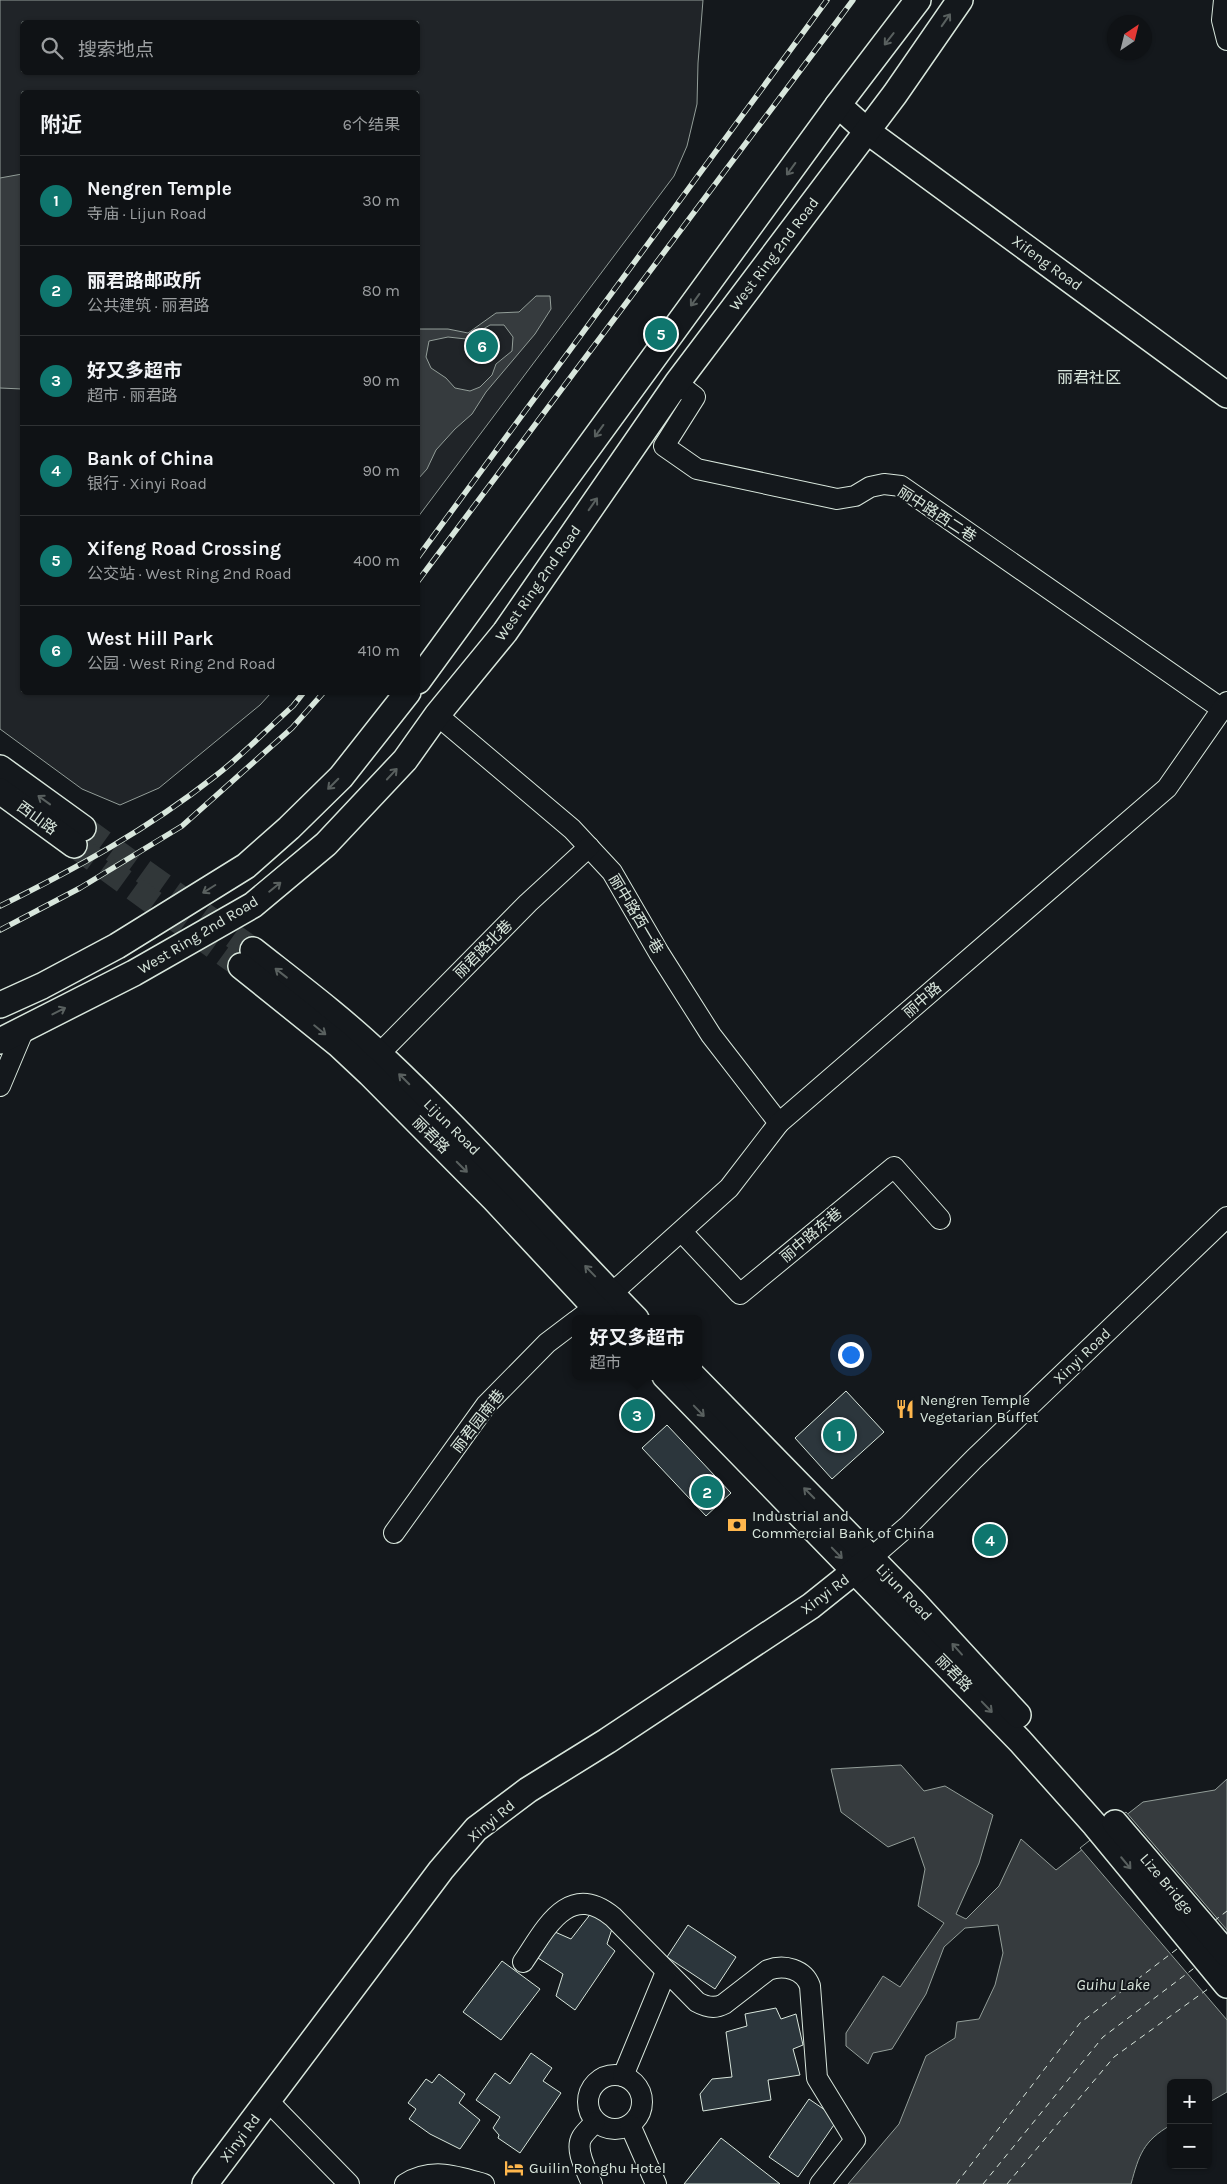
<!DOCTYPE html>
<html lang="zh">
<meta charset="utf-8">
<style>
:root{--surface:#0f1215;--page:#1d2022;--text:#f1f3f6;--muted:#9b9ea0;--line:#2f3234;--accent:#0f766e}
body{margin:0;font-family:Karla,"Noto Sans SC",sans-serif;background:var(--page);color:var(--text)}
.controls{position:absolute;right:15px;bottom:15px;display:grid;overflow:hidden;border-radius:8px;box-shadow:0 1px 4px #0004}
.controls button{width:45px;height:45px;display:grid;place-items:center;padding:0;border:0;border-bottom:1px solid var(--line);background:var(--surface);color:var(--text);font:25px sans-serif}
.compass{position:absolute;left:1107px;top:15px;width:45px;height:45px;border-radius:50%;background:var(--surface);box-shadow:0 1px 4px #0004;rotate:35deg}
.you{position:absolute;left:850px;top:1354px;width:18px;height:18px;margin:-12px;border:4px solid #fff;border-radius:50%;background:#1a73e8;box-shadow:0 0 0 8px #1a73e833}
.badge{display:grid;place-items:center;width:32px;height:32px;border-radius:50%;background:var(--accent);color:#fff;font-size:16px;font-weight:700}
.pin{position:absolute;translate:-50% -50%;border:2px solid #fff;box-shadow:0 1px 5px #0006}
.popup{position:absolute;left:572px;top:1315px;width:130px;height:65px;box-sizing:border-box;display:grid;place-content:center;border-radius:8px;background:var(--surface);filter:drop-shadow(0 1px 4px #0005);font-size:16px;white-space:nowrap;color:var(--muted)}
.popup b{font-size:19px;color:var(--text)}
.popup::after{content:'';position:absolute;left:50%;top:100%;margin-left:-10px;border:10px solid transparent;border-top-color:var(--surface)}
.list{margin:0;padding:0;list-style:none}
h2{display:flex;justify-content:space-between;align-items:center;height:65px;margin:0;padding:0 20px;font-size:21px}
h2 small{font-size:16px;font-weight:400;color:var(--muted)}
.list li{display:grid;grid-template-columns:32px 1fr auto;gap:15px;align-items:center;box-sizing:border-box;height:90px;padding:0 20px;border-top:1px solid var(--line)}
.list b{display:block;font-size:19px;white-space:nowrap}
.list p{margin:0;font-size:16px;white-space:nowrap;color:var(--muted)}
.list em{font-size:16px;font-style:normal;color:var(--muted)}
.icon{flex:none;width:28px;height:28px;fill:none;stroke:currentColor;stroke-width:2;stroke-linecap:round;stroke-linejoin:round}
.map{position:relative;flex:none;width:1227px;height:2184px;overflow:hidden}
.search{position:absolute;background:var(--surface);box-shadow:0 1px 4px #0004;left:20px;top:20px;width:400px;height:55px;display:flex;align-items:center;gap:12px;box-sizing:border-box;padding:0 18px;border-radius:8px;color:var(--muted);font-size:19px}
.panel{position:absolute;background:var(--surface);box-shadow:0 1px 4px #0004;left:20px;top:90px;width:400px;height:605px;border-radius:8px}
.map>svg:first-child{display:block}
</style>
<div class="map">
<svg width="1227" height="2184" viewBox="0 0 1227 2184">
<rect width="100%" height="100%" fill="#14181c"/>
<!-- green -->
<path fill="#202428" stroke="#939e99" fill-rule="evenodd" d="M0 0H703L698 63 697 104 687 146 674 176 418 517V92H22V692L271 693 260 705 159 788 120 805 82 789 0 729ZM22 22H418V72H22Z"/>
<!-- water -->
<g fill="#363b3e" stroke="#939e99" fill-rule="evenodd">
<polygon points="22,174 22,389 0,388 0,178"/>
<path d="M536 296H550L551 309 535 334 486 392 472 414 455 429 436 450 427 469 418 479V329H448L468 333 496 313 519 312ZM490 325H504L513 337 512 351 496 364 492 375 480 387 470 391 455 388 446 378 431 368 426 357 429 341 448 337 466 339Z"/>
<path d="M901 1765 924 1791 945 1786 993 1815 979 1863 956 1914 966 1919 999 1886 1021 1839 1056 1870 1143 1802 1215 1790 1227 1779V2092L1208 2103V2083H1171V2125C1143 2141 1139 2155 1131 2184H848L899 2124 926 2056 955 2038 957 2022 979 2019 995 1985 1003 1953 998 1925 965 1928 944 1947 926 1994 892 2049 873 2053 868 2064 846 2046V2033L883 1976 900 1987 944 1923 918 1906 925 1869 914 1837 888 1847 841 1812 831 1769Z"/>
</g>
<!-- pier -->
<polygon fill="#14181c" stroke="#939e99" points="1126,1812 1227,1930 1227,2020 1080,1848"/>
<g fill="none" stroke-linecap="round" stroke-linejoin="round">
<!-- ferry -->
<g stroke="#d8e6dc" stroke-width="1" stroke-dasharray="6 5" stroke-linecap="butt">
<polyline points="1214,1921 1227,1911"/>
<polyline points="956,2184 1080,2023 1181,1946"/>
<polyline points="983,2184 1103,2037 1197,1966"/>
<polyline points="1007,2184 1114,2057 1212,1986"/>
</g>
</g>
<!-- building -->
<g fill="#2c363c" stroke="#d8e6dc">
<polygon points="846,1391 884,1432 832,1479 795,1438"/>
<polygon points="667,1425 731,1493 706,1516 642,1448"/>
<polygon points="592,1912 613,1926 607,1944 615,1951 575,2010 556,1996 563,1974 538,1958 555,1932 571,1939"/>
<polygon points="688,1925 736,1957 715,1989 667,1957"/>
<polygon points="502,1961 540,1989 501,2040 463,2012"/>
<polygon points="776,2008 781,2019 796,2014 803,2045 793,2049 800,2075 768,2080 771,2100 703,2111 700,2094 712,2079 732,2077 726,2032 747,2026 745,2014"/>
<polygon points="531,2053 552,2068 543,2081 561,2093 520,2153 498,2138 499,2135 493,2128 500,2117 476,2100 495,2073 510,2084"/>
<polygon points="439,2074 465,2094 459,2103 480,2120 460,2149 430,2134 409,2119 416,2109 408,2103 426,2079 432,2083"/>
<polygon points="809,2099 838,2119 798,2177 769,2157"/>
<polygon points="721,2138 780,2184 684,2184"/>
</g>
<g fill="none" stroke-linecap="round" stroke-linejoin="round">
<!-- major-tunnel -->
<g stroke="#313739" stroke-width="25" stroke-dasharray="25 12" stroke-linecap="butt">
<polyline points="83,828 253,950"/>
<polyline points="74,845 241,966"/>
</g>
<!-- minor casing -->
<g stroke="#d8e6dc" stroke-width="22">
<g id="minor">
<polyline points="1224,0 1222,20 1227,40"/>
<polyline points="677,383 695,397 664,446 697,469 837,499 855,496 870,487 884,484 901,486 1222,709"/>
<polyline points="437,715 572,829 612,872 659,953 711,1035 779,1123"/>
<polyline points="379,1054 528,903 589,847"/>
<polyline points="0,1086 24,1029"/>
<polyline points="682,1232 740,1294 894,1167 940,1219"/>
<polyline points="579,1319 611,1294 729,1188 779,1123 1167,788 1227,702"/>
<polyline points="394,1533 486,1405 547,1343 576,1321"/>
<polyline points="871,1558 909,1525 974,1459 1227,1217"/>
<path d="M523 1962C545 1930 568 1880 613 1917L697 2002C706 2007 715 2009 724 2004L768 1970C784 1964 804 1969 810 1986L817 2078 855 2140 820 2184"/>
<circle cx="615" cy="2102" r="27"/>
<polyline points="623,2076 666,1972"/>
<polyline points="268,2101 349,2184"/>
<polyline points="630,2125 656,2184"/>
<path d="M405 2184C432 2167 456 2176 484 2184"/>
<path d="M592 2184C587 2171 574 2150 582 2137 585 2132 591 2127 595 2122"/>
</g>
</g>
<!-- major casing -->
<g stroke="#d8e6dc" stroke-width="28">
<g id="major">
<polyline points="838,105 867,131 1227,395"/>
<polyline points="418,681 838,105 918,0"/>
<polyline points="0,768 83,828"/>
<polyline points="0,791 74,845"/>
<path d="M253 950C296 984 340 1017 379 1054 469 1138 550 1231 636 1319"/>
<polyline points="241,966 338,1044 370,1074 495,1200 606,1319"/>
<polyline points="0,1005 42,986 117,946 246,866 289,828 341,777 408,692"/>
<polyline points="0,1041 134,973 253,905 326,844 405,760 437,715 505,632 677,383 895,94 960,0"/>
<polyline points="665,1376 1020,1741 1095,1825 1227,1985"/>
<polyline points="693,1376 913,1601 1018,1715"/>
<polyline points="1115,1823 1227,1954"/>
<polyline points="205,2184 441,1870 476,1829 528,1790 607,1741 811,1606 871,1558"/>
</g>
</g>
<!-- minor -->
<use href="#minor" stroke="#14181c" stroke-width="20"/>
<!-- major -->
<use href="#major" stroke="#14181c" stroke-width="25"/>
<!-- rail casing -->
<g stroke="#d8e6dc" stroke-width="5.5">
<g id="rail">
<polyline points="418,557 827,0"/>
<polyline points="418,581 853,0"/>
<path d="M0 906C75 869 148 829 214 777 242 756 267 729 293 706L304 692"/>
<polyline points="0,930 80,888 182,826 292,728 324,692"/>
</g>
</g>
<!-- rail -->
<use href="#rail" stroke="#14181c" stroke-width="4" stroke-dasharray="11" stroke-linecap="butt"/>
</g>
<!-- one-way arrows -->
<defs><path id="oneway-shaft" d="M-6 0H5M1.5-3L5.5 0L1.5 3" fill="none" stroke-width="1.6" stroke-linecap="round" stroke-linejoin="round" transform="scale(1.25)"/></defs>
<g stroke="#59605f">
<use href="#oneway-shaft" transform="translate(946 20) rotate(-55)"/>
<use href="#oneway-shaft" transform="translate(889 39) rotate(128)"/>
<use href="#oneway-shaft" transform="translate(791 169) rotate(126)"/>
<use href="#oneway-shaft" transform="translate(695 300) rotate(126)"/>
<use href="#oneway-shaft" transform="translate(599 431) rotate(126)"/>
<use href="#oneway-shaft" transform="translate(593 504) rotate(-55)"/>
<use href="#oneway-shaft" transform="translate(392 774) rotate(-47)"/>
<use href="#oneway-shaft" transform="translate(333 784) rotate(135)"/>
<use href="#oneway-shaft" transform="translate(44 800) rotate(-144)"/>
<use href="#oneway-shaft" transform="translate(275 887) rotate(-39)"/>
<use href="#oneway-shaft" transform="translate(209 889) rotate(148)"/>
<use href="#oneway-shaft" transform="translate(281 973) rotate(-142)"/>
<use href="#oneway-shaft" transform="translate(59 1011) rotate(-27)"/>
<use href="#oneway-shaft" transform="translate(320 1030) rotate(39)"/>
<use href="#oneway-shaft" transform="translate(404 1079) rotate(-135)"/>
<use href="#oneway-shaft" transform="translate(462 1167) rotate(45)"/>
<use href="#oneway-shaft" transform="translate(590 1271) rotate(-134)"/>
<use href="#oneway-shaft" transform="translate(699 1411) rotate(46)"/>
<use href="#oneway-shaft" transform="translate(809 1493) rotate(-135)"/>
<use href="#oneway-shaft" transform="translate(837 1553) rotate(46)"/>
<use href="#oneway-shaft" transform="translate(957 1649) rotate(-132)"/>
<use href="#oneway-shaft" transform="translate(987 1707) rotate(46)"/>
<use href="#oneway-shaft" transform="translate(1126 1863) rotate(50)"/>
</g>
<!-- icons -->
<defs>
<g id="restaurant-bare" transform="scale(1.5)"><path d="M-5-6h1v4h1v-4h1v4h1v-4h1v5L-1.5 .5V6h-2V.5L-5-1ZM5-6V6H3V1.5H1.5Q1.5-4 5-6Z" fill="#ffb74d" stroke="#14181c" stroke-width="2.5" paint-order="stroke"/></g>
<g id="bank-bare" transform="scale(1.5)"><path d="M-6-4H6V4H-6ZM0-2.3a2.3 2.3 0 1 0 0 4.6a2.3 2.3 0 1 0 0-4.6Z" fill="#ffb74d" stroke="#14181c" stroke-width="2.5" paint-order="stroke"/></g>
<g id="hotel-bare" transform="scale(1.5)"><path d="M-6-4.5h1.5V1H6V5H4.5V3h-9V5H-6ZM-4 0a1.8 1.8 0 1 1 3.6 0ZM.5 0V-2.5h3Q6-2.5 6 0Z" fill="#ffb74d" stroke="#14181c" stroke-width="2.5" paint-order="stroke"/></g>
</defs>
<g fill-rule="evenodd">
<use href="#restaurant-bare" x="905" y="1409"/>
<use href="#bank-bare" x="737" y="1525"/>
<use href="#hotel-bare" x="514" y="2168"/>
</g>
<g text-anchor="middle" stroke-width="4" stroke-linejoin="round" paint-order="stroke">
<!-- street labels -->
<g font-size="15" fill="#d8e6dc" stroke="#14181c">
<text transform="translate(774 254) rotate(-53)" y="5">West Ring 2nd Road</text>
<text transform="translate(1047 263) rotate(36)" y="5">Xifeng Road</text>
<text transform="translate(937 514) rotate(33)" y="5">丽中路西二巷</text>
<text transform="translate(538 583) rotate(-55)" y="5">West Ring 2nd Road</text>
<text transform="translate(37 818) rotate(36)" y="5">西山路</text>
<text transform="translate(636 914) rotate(59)" y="5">丽中路西一巷</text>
<text transform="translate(198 935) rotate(-31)" y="5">West Ring 2nd Road</text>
<text transform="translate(483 949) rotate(-45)" y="5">丽君路北巷</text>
<text transform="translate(922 1000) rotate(-41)" y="5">丽中路</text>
<text transform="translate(452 1127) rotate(45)" y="5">Lijun Road</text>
<text transform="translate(431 1135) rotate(45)" y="5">丽君路</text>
<text transform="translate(811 1235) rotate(-40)" y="5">丽中路东巷</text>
<text transform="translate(1082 1356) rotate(-44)" y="5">Xinyi Road</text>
<text transform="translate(478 1421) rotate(-52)" y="5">丽君园南巷</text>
<text transform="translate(904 1592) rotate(46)" y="5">Lijun Road</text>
<text transform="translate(825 1594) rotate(-37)" y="5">Xinyi Rd</text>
<text transform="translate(954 1673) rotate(46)" y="5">丽君路</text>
<text transform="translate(491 1821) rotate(-40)" y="5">Xinyi Rd</text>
<text transform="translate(1167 1884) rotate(50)" y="5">Lize Bridge</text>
<text transform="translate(240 2138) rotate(-53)" y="5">Xinyi Rd</text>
</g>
<!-- poi labels -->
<g font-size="15" fill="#d8e6dc" stroke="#14181c" text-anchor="start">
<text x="920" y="1405">Nengren Temple<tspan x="920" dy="17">Vegetarian Buffet</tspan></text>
<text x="752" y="1521">Industrial and<tspan x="752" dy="17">Commercial Bank of China</tspan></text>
<text x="529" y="2173">Guilin Ronghu Hotel</text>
</g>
<!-- neighbourhood labels -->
<g font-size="16" fill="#d8e6dc" stroke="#14181c">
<text x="1089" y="383">丽君社区</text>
</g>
<!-- water labels -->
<g font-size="16" font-style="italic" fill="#d8e6dc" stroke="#14181c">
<text x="1113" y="1990">Guihu Lake</text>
</g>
</g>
</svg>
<div class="controls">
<button>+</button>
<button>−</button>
</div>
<svg class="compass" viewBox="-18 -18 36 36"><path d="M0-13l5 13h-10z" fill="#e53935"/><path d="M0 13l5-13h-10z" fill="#9b9ea0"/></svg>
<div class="you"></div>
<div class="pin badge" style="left:839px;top:1435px">1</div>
<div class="pin badge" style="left:707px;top:1492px">2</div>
<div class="pin badge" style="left:637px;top:1415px">3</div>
<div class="popup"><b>好又多超市</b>超市</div>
<div class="pin badge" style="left:990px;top:1540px">4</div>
<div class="pin badge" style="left:661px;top:334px">5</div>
<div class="pin badge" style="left:482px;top:346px">6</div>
<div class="search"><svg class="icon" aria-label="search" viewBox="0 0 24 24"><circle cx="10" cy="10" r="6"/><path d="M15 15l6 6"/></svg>搜索地点</div>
<section class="panel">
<h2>附近<small>6个结果</small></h2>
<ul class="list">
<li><span class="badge">1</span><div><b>Nengren Temple</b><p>寺庙 · Lijun Road</p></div><em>30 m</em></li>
<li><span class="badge">2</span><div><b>丽君路邮政所</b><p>公共建筑 · 丽君路</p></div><em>80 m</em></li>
<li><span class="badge">3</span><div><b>好又多超市</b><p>超市 · 丽君路</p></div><em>90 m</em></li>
<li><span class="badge">4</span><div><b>Bank of China</b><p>银行 · Xinyi Road</p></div><em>90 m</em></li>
<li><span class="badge">5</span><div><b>Xifeng Road Crossing</b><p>公交站 · West Ring 2nd Road</p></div><em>400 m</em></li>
<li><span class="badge">6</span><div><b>West Hill Park</b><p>公园 · West Ring 2nd Road</p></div><em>410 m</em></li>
</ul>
</section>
</div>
